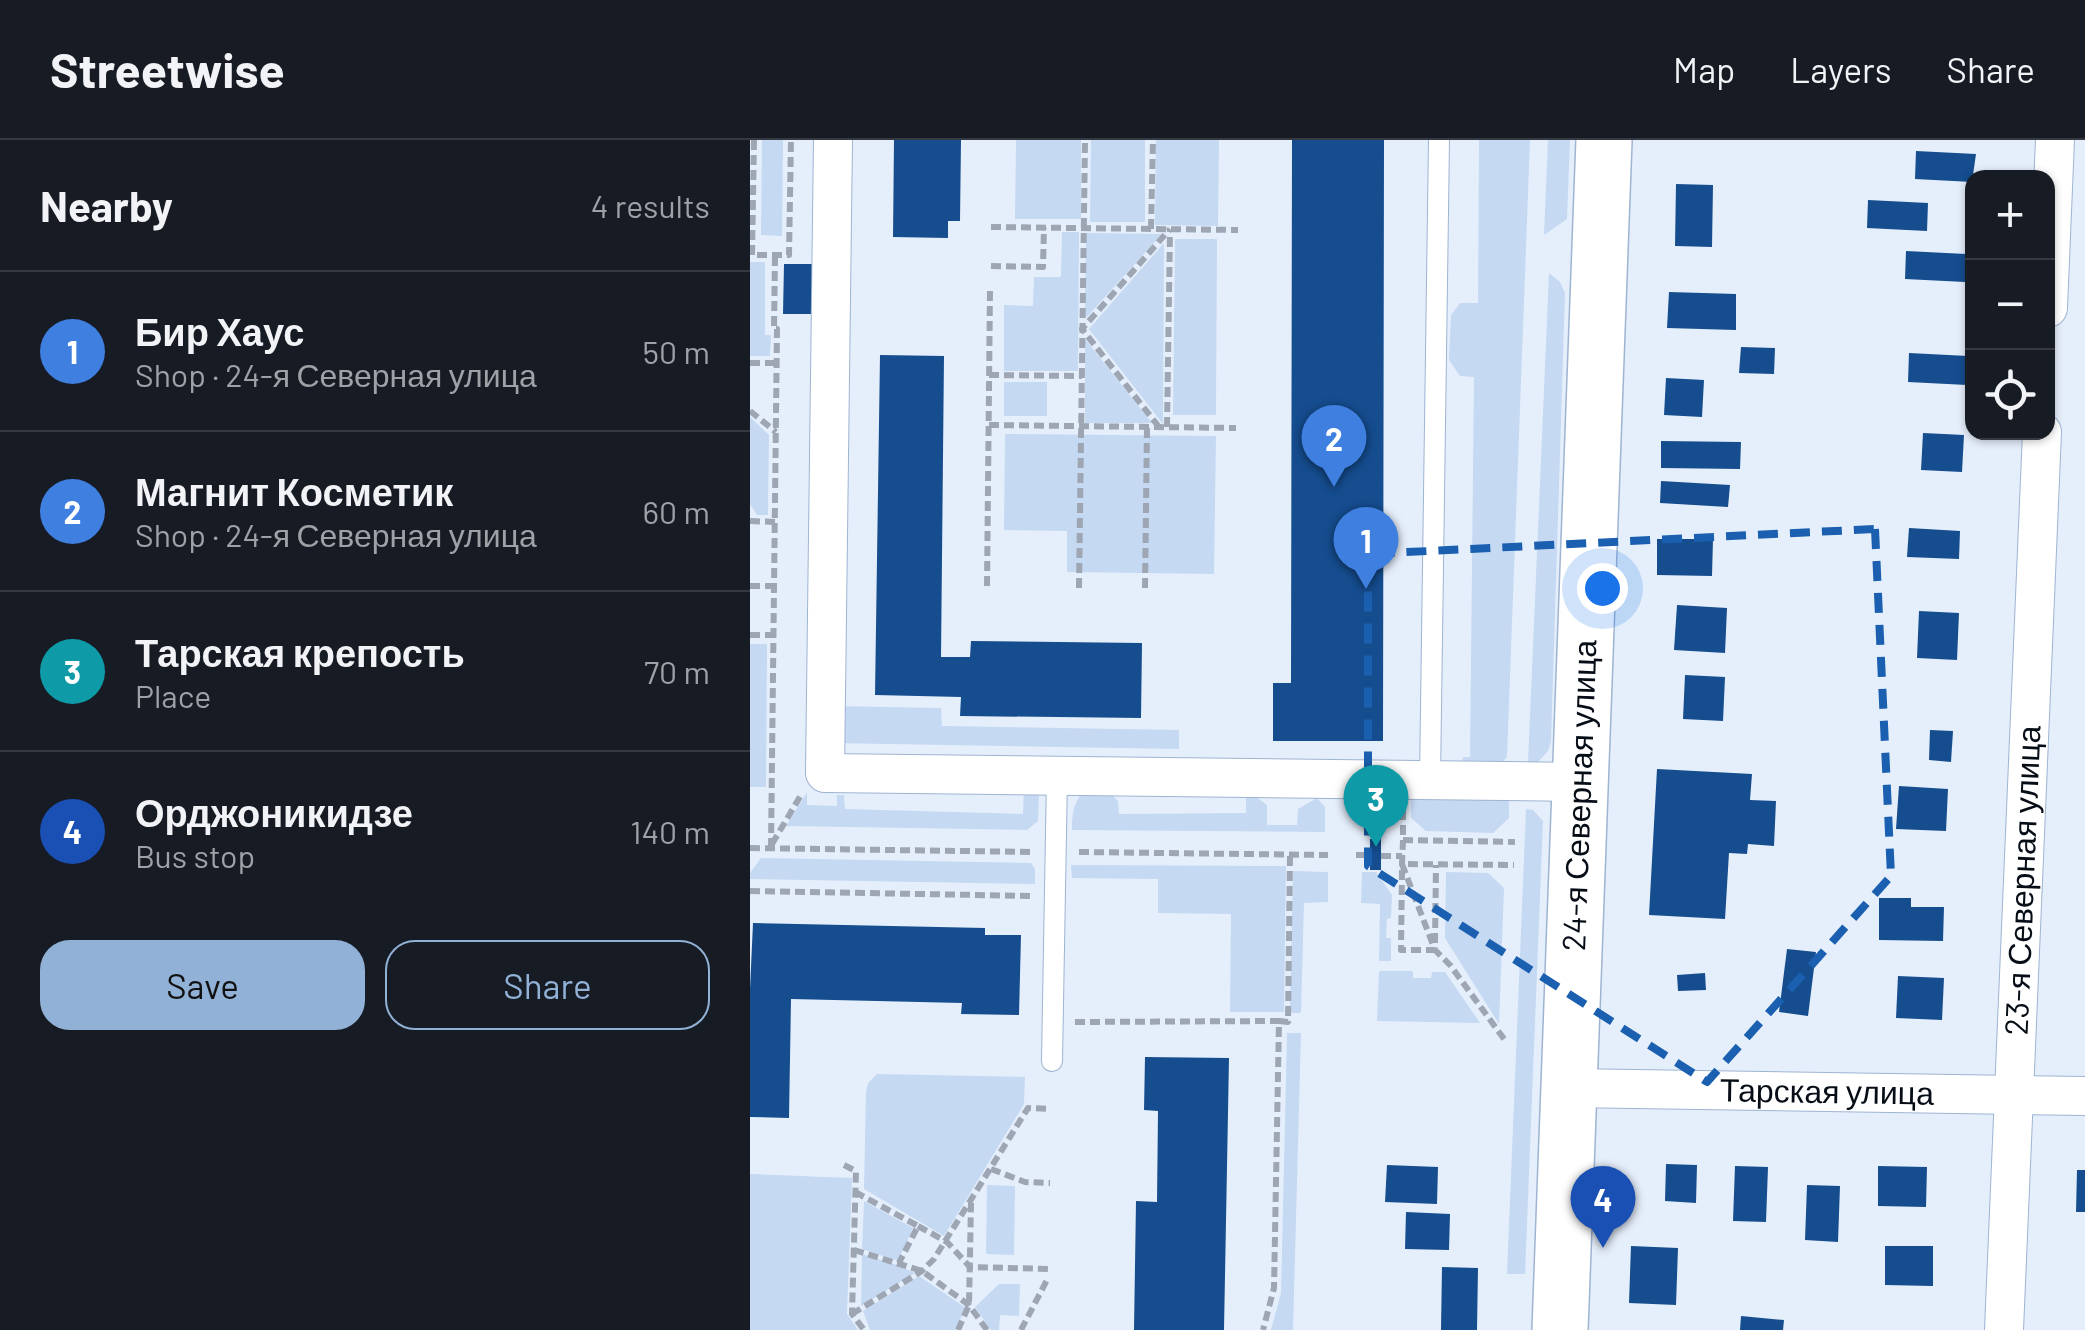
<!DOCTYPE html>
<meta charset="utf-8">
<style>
:root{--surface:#171b24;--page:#242831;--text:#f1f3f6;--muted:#9ea1a6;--line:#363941;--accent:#91b1d6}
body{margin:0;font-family:Barlow,sans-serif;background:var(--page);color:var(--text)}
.controls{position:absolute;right:30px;top:30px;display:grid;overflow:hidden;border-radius:20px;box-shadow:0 2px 8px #0004}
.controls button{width:90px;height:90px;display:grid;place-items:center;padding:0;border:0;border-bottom:2px solid var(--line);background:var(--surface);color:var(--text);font:50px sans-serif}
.you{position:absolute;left:852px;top:448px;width:35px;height:35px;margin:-25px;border:8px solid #fff;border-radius:50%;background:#1a73e8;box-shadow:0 0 0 15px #1a73e833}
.badge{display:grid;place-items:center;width:65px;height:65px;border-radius:50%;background:var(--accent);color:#fff;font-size:32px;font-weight:700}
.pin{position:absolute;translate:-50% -82px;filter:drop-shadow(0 2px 5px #0008)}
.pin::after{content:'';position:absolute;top:52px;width:35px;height:30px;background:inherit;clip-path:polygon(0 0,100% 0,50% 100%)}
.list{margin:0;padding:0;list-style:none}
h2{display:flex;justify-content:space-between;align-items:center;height:130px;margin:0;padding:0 40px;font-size:42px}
h2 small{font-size:32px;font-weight:400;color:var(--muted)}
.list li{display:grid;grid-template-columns:65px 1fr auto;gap:30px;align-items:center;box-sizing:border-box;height:160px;padding:0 40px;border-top:2px solid var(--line)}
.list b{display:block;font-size:38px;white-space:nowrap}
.list p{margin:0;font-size:32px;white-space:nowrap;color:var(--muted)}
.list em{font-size:32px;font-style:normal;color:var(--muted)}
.actions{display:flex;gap:20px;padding:30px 40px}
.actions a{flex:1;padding:22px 0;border:2px solid var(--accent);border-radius:30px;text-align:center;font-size:35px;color:var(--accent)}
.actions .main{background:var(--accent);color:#111}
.icon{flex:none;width:55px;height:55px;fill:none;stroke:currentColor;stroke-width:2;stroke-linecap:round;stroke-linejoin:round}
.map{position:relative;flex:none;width:1335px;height:1190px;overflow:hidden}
header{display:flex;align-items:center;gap:60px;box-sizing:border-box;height:140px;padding:0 50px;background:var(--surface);border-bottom:2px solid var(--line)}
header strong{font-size:48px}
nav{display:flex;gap:55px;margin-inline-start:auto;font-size:35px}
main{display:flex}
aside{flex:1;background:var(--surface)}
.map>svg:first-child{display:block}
</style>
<header>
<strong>Streetwise</strong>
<nav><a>Map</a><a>Layers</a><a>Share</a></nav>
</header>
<main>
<aside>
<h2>Nearby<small>4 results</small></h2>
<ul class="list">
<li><span class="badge" style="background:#3f7fe0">1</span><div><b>Бир Хаус</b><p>Shop · 24-я Северная улица</p></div><em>50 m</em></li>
<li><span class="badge" style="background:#3f7fe0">2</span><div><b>Магнит Косметик</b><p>Shop · 24-я Северная улица</p></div><em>60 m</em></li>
<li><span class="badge" style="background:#0f9aa8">3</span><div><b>Тарская крепость</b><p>Place</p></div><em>70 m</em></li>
<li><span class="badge" style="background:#1a4fb4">4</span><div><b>Орджоникидзе</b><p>Bus stop</p></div><em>140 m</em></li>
</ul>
<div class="actions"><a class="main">Save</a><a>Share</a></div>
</aside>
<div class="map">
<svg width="1335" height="1190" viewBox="0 0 1335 1190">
<rect width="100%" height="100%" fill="#e5effb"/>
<!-- green -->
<g fill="#c5d9f3">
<polygon points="12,0 33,0 32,96 11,95"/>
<polygon points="266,0 331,0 331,79 265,79"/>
<polygon points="341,0 395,0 395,82 340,82"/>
<polygon points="406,0 469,0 468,86 405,85"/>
<polygon points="729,0 780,0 757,617 749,625 712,624 713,617 720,617 724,237 710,236 699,220 701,175 710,163 728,163"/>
<polygon points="798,0 820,0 817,79 794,95"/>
<polygon points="312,92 329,92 328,231 254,231 254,165 283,166 284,137 311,137"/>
<polygon points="336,93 412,94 335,179"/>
<polygon points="425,99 467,99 466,275 423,275"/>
<polygon points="414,103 413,284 339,189"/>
<polygon points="0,122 15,122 15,195 21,195 20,216 0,216"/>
<polygon points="799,133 810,142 815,153 801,602 798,611 787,623 778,623"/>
<polygon points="335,199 402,283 335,283"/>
<rect x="254" y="242" width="43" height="34"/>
<polygon points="0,277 19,295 18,375 7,375 0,364"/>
<polygon points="255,294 466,296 464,434 317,432 317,391 254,390"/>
<polygon points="0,504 17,504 16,647 0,647"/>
<polygon points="82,566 191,568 192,586 429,590 429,609 82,603"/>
<polygon points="274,645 289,654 288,681 277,690 36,686 57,652 57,665 87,666 87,655 94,655 95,669 273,674"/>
<path d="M335 650 359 652 368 661 369 674 496 673V656L501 653 517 665V685H547L548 669 567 658 575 667V692L322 690C322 674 323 662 335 650Z"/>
<polygon points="661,657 759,659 759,678 743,693 676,691 661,678"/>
<polygon points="776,669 783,670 793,681 775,1134 757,1134"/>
<polygon points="11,718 281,723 285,729 285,744 0,739 0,733"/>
<polygon points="321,725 536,726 534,872 480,872 481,774 408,773 408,739 322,738"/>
<polygon points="543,731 578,732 578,762 554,763 551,873 540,873"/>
<polygon points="612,732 626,732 642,755 641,778 637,779 636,798 641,798 641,821 629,821 630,764 611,763"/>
<polygon points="696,732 738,733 754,748 749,884 695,798"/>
<polygon points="629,831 663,831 663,838 681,838 682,832 695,832 730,883 627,881"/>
<polygon points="537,893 551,893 543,1190 521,1190 531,1153"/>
<polygon points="127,934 275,937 274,964 194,1096 114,1049 116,952 118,943"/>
<polygon points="0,1034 102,1038 97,1174 108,1190 0,1190"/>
<polygon points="237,1045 265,1046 264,1115 236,1114"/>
<polygon points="114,1061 163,1088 148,1121 112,1109"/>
<polygon points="112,1114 147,1125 165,1133 111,1166"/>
<polygon points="169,1136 216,1168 205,1190 120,1190 113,1171"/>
<polygon points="249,1144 270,1144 269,1176 250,1175 249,1190 241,1190 225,1167"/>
</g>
<!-- building -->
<g fill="#154d8f">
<polygon points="144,0 211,0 210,81 198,81 198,98 143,97"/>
<polygon points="542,0 634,0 633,601 523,601 523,543 541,543"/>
<polygon points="1166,11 1226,14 1222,42 1165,39"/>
<polygon points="926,44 963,45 962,107 925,106"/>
<polygon points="1118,60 1178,63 1177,91 1117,88"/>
<polygon points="1156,111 1216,114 1215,142 1155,139"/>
<polygon points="34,124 65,124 64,174 33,174"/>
<polygon points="919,152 986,154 986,190 917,188"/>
<polygon points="991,207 1025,208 1024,234 989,233"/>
<polygon points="1159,213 1218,216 1217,245 1158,242"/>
<polygon points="130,215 194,216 191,517 220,517 221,501 392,503 391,578 210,576 211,557 125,555"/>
<polygon points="916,238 954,240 952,277 914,275"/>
<polygon points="1173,293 1214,295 1212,332 1171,330"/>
<polygon points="911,301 991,302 990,329 911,328"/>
<polygon points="911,341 980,345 978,367 910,363"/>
<polygon points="1159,388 1210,391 1209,419 1157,417"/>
<polygon points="907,399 963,399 962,436 907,435"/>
<polygon points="927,465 977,468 975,513 924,510"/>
<polygon points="1169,471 1209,473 1207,520 1167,518"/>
<polygon points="935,535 975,537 973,581 933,579"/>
<polygon points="1180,590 1203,591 1201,622 1179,620"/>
<polygon points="907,629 1002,634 1000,660 1026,661 1024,706 998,704 997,714 979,713 975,779 899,775"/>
<polygon points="1149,646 1198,649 1196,691 1146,689"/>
<rect x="620" y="699" width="11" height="31"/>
<polygon points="1129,758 1161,758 1161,767 1194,767 1193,801 1129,800"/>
<polygon points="3,783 235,788 235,795 271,795 269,875 211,874 212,863 41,859 39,978 0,977 0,849"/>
<polygon points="1037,809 1066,812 1058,876 1029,872"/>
<polygon points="955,833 956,850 928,851 927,835"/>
<polygon points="1148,836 1194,838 1192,880 1146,878"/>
<polygon points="395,917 479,918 474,1190 384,1190 386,1061 407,1062 408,971 394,970"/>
<polygon points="916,1024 947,1025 946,1063 915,1061"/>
<polygon points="637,1025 688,1027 687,1064 635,1062"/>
<polygon points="985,1026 1018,1027 1016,1082 983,1081"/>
<polygon points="1128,1026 1177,1027 1176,1067 1128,1066"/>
<polygon points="1327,1030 1335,1030 1335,1072 1326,1072"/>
<polygon points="1057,1045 1090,1046 1088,1102 1055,1100"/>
<polygon points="656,1072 700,1074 699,1110 655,1109"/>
<polygon points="881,1106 928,1108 926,1165 879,1163"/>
<polygon points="1135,1106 1183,1106 1183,1146 1135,1145"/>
<polygon points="692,1127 728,1128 727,1190 691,1190"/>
<polygon points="991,1176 1034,1180 1033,1190 990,1190"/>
</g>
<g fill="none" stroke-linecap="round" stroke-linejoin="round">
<!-- lane casing -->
<g stroke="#9eb4d1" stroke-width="22">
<g id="lane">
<polyline points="680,640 689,0"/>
<polyline points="302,921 307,636"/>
</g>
</g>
<!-- street casing -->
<g stroke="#9eb4d1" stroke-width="40">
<g id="street">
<polyline points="83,0 75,633 830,642"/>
<polyline points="1298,168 1305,0"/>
<path id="s1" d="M819 948 1335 956"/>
<path id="s2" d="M1254 1190 1292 292"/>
</g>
</g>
<!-- secondary casing -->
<g stroke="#9eb4d1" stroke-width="58">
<g id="secondary">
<path id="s3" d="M810 1190 854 0"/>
</g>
</g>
<!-- path -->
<g stroke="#9da6b2" stroke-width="6" stroke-dasharray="10 5" stroke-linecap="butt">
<polyline points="4,0 2,115 39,115 41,0"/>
<polyline points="241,87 488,90"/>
<polyline points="401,89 403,0"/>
<polyline points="241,126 293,127 294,88"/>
<polyline points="0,223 27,223"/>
<polyline points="239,235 332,236"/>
<polyline points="0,271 26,292"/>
<polyline points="239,285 486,288"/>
<polyline points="409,287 332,189 420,89"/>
<polyline points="417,287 420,90"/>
<polyline points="0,381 25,382"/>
<polyline points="0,446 24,446"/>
<polyline points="237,446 240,149"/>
<polyline points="329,448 335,0"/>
<polyline points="395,448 397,287"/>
<polyline points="0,495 23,495"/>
<polyline points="653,670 653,700 765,702"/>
<polyline points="653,700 652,724 764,725"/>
<polyline points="22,704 51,655"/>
<polyline points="0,708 282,712"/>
<polyline points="21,708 27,189 24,189 25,115"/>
<polyline points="329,712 578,715"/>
<polyline points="606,715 620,715"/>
<polyline points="631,716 652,716"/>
<polyline points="652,724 685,810 700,825 757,903"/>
<polyline points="652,730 651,810 685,810"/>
<polyline points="0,751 284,756"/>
<polyline points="685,803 686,725"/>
<polyline points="529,881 538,882 540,714"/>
<polyline points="325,882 529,881 524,1148 513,1190"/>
<polyline points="94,1025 106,1031 102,1174 114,1190"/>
<polyline points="241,1029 275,1042 300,1043"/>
<polyline points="105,1052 168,1086 149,1123"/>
<polyline points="168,1086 197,1102 220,1127 299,1129"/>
<polyline points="104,1110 172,1131 219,1165 237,1190"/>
<polyline points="102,1174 172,1131 184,1119 278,968 301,969"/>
<polyline points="208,1190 219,1165 221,1063"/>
<polyline points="271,1190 298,1138"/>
</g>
<!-- lane -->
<use href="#lane" stroke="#fff" stroke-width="20"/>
<!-- street -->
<use href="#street" stroke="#fff" stroke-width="38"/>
<!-- secondary -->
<use href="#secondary" stroke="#fff" stroke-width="55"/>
</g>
<!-- marked area -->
<path fill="none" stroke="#1b60b0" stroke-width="8" stroke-dasharray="20 12" stroke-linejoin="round" d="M1125 389 1141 736 957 942 618 726V414Z"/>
<g text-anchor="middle" stroke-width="10" stroke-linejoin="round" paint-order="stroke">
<!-- street labels -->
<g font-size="32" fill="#060d17" stroke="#fbfbfb">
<text dy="11" stroke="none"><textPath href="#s3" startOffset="535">24-я Северная улица</textPath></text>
<text dy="11" stroke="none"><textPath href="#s2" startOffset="450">23-я Северная улица</textPath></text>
<text dy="11" stroke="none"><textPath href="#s1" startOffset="258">Тарская улица</textPath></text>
</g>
</g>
</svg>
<div class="controls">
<button>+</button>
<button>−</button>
<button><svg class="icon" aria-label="locate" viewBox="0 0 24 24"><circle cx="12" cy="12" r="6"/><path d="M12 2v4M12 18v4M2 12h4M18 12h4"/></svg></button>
</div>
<div class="you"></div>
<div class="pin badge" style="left:616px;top:449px;background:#3f7fe0">1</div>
<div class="pin badge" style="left:584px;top:347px;background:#3f7fe0">2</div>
<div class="pin badge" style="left:626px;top:707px;background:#0f9aa8">3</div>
<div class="pin badge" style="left:853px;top:1108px;background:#1a4fb4">4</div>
</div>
</main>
